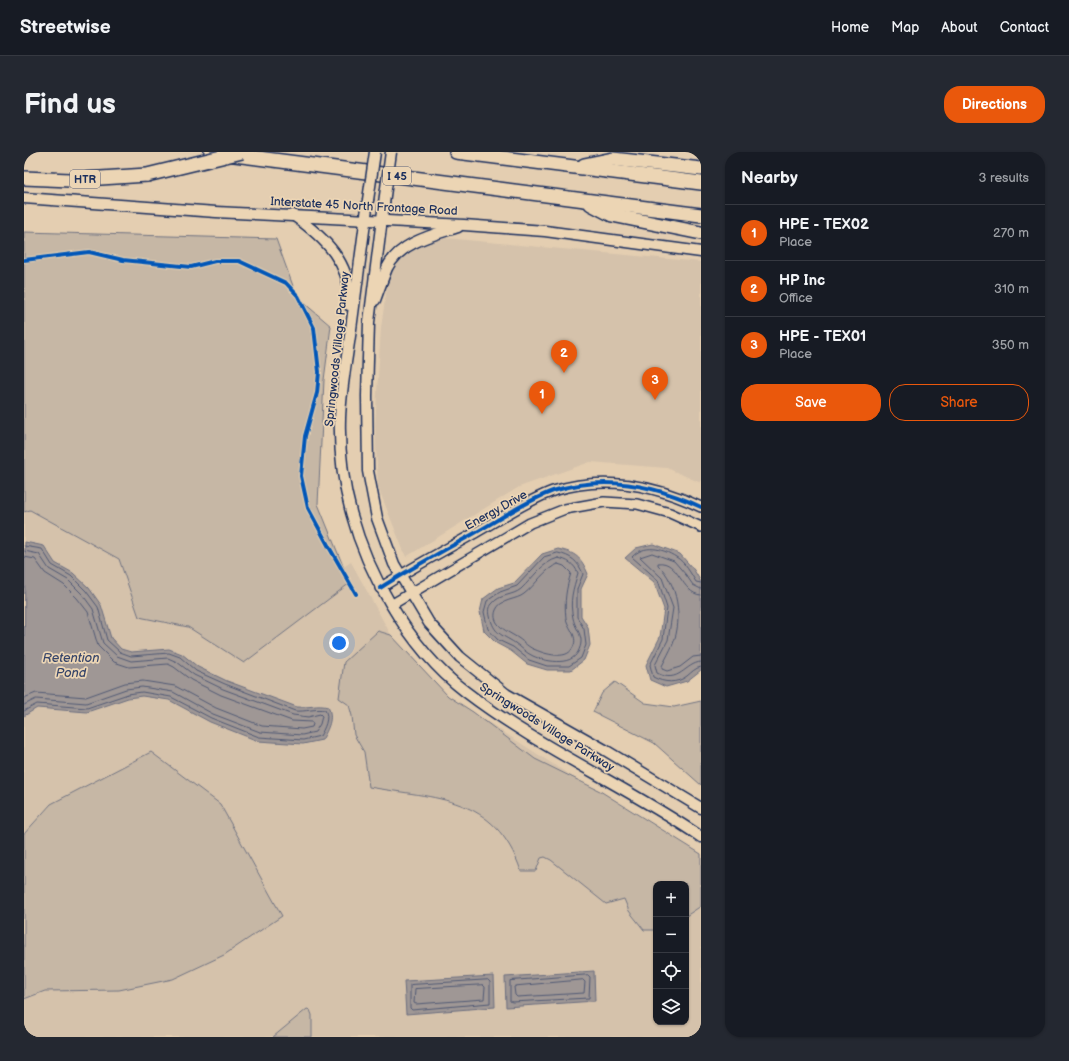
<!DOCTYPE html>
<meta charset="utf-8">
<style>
:root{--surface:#171b24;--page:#242831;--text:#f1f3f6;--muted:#9ea1a6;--line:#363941;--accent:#ea580c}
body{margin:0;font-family:"Balsamiq Sans",sans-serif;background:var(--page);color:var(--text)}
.controls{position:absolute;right:12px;bottom:12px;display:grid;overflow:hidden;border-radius:8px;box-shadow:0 1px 3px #0004}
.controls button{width:36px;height:36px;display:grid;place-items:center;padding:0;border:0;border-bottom:1px solid var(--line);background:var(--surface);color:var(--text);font:20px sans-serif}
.you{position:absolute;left:315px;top:491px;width:14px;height:14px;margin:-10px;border:3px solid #fff;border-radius:50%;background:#1a73e8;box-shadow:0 0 0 6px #1a73e833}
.badge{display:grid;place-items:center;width:26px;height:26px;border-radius:50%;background:var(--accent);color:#fff;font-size:13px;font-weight:700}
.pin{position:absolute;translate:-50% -33px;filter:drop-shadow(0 1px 2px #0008)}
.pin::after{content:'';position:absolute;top:21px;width:14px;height:12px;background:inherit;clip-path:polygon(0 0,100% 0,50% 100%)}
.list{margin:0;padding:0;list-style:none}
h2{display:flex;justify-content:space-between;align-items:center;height:52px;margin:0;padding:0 16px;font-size:17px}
h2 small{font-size:13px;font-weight:400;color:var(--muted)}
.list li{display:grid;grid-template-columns:26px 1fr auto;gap:12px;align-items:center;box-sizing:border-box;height:56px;padding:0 16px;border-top:1px solid var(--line)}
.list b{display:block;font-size:15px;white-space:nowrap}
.list p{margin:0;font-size:13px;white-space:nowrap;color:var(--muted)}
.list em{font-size:13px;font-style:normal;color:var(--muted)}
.actions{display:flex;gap:8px;padding:12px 16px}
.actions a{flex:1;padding:9px 0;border:1px solid var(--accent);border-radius:16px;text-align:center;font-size:14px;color:var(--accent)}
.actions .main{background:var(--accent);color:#fff}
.icon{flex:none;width:22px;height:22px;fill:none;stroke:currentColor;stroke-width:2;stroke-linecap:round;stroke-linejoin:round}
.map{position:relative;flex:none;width:677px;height:885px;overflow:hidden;border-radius:16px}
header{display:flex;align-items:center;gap:24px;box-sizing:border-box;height:56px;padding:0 20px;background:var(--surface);border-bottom:1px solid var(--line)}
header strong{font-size:19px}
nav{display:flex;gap:22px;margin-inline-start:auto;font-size:14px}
.intro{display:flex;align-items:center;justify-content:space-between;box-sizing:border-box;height:96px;padding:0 24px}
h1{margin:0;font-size:28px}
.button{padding:10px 18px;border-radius:16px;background:var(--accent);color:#fff;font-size:14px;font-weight:700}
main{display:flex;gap:24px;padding:0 24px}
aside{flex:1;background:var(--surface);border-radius:16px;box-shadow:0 1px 3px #0004}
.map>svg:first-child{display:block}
</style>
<header>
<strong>Streetwise</strong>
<nav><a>Home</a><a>Map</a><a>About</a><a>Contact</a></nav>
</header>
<div class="intro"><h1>Find us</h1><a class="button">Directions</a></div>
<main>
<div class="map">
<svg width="677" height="885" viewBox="0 0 677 885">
<rect width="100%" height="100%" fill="#e4ceb1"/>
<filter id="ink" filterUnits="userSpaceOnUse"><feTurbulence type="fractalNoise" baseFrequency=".025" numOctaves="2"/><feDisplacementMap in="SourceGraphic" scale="8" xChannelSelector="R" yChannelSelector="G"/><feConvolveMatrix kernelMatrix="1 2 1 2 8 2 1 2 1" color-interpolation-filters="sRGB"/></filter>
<g filter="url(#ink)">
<!-- built -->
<g fill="#d5c2ab" fill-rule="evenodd">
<polygon points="421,86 677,110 677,331 643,316 566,310 495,335 382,405 354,335 351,274 357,175 364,128 379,97"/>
<path d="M0 304 282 440 327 410 367 483 424 544 677 708V885H0V847L21 839 95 838 27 652 0 682ZM632 732H662V870H632Z"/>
</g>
<!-- green -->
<g fill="#c6b7a5" stroke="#707382">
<polygon points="0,80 252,87 273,145 307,174 300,228 294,352 326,431 220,511 164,475 115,465 95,407 6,358 0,360"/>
<path d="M354 479 367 483 424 544 449 560 511 607 576 639 677 702V754L662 764V732H632V778H620L605 759 600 747 582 752 527 708 521 705 517 706 512 719H497C471 643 413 647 345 635L340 600 330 583 328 564 325 553 315 546 320 510Z"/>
<polygon points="591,530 621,551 650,555 677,549 677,633 630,591 569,560 578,541"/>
<polygon points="127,600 196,652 258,764 200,803 149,827 95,838 21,839 0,847 0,682 27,652"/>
<polygon points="283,857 286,858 288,863 288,885 249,885"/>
</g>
<!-- water -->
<g fill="#9f9795" stroke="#6a6d7f">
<path d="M1 390 20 394 31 411 49 421 65 436 77 453 87 486 97 497 107 500 145 497 158 502 174 515 203 529 273 555C284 556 294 552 304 555 310 566 304 577 298 588L279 592 234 589 186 570 145 548 118 544 104 546 63 560 13 556 0 564Z"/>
<polygon points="629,392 656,402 670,418 677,430 677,518 663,529 642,535 626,528 622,513 636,485 640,457 630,430 601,406 612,396"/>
<path d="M534 397C552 401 557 405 564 422L557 437V464L564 475 566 493 560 508 547 518H523L503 512 487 499 472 491 460 479 456 460 459 447 474 436 490 431 518 402Z"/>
<polygon points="570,819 571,849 482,855 481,825"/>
<polygon points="470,824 471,855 382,862 380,829"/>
</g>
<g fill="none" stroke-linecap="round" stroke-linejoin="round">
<!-- shore -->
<g stroke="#505974" stroke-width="1">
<path d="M0 394 18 397 28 413 47 424 62 439 74 455 83 488 96 500 107 504 145 501 156 505 172 519 201 532 271 559C281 560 292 556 301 558 306 566 300 577 296 584L279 588 235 585 187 566 147 545 118 540 104 542 63 556 13 552 0 559"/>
<polyline points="0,399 15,402 25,417 44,428 58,442 69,457 79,491 93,504 107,509 144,506 153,510 170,523 199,537 269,563 284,565 296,562 298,564 296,572 291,580 278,583 236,580 189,562 149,540 118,535 102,537 62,551 12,547 0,553"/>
<path d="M534 401C547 404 554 409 559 422L553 437V465L560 477 562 493 557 506 545 514H523L505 508 489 495 474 488 464 477 460 460 463 449 476 440 493 434 520 405Z"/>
<polyline points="0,405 11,407 21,421 40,433 53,446 64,460 74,494 90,510 105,515 144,512 150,515 167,528 197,543 268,569 288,570 289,572 288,575 278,577 238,574 192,556 151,534 119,529 101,531 62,545 12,541 0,546"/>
<path d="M534 406C544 408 550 412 554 421 549 437 545 449 549 466 552 480 562 484 554 500 546 515 520 509 509 504 502 501 497 495 491 491 477 482 470 482 466 464 465 460 465 455 468 452 475 442 489 444 497 437 510 425 517 411 534 406Z"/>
<path d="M534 412 540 414 547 421C542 437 540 449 542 466 544 477 556 485 548 497 542 508 521 502 512 498 505 496 500 490 494 486 485 480 466 473 472 458 476 447 493 448 500 442 512 433 520 417 534 412Z"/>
<path d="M677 431 672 430C667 422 661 410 652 405 638 396 620 392 608 405L634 428 643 456 639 487 626 513 629 525C640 531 653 532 663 524 668 520 671 516 677 515"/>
<path d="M677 437 669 433 662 423 650 409 628 401 616 405 638 426 649 456 644 488 631 513 633 521C655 533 661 511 677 510"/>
<path d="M677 443C657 442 655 408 634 411V413C654 431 659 467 649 492 646 499 642 506 638 514V517L643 519 656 515 669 505 677 504"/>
<polygon points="564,823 566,825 565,846 488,850 486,849 486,829"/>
<polygon points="464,828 466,830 466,851 388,858 386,856 386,833"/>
<polygon points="559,828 561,830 560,841 493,845 491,843 490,835 492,834"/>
<polygon points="459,833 461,835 460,847 392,852 390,851 391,837"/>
</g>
<!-- tertiary casing -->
<g stroke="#1b2f5e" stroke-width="12">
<g id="tertiary">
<path d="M356 436C387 416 419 399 451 381 476 367 502 349 529 339 579 323 631 333 677 355"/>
<polyline points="367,453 506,371 541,357 580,350 613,352 646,361 677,375"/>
</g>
</g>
<!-- secondary casing -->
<g stroke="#1b2f5e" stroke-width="13">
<g id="secondary">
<polyline points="0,46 192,60 440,73 521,79 677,100"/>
<path d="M344 48C338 91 333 134 327 177 323 206 317 236 316 266 314 331 332 395 366 451 386 485 410 516 442 540 515 596 601 633 677 685"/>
<polyline points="360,51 345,170 343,244 344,319 353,366 370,412 405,471 436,505 482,542 581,598 677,656"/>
<path d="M269 63C300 85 329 112 325 153"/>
<path d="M351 148C355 137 359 126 363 116 376 90 409 83 434 75"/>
</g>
</g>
<!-- motorway casing -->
<g stroke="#1b2f5e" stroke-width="16">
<g id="motorway">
<polyline points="187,0 677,63"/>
<polyline points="432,0 677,31"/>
<polyline points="560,13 589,7 677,17"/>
<polyline points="0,26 46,28 123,23"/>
<polyline points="567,52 588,63 677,81"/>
</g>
</g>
<!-- tertiary -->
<use href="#tertiary" stroke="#ecd5b4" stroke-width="9"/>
<!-- secondary -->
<use href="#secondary" stroke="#ecd5b4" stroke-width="10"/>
<!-- motorway -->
<use href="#motorway" stroke="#ecd5b4" stroke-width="13"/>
<!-- secondary-bridge casing -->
<g stroke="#1b2f5e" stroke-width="13" stroke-linecap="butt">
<g id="secondary-bridge">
<polyline points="344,48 351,0"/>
<polyline points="360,51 367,0"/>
</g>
</g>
<!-- motorway-bridge casing -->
<g stroke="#1b2f5e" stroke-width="16" stroke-linecap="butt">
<polyline id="motorway-bridge" points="123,23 218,0"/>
</g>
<!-- secondary-bridge -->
<use href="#secondary-bridge" stroke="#ecd5b4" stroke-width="10"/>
<!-- motorway-bridge -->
<use href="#motorway-bridge" stroke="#ecd5b4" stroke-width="13"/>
<!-- cycleway casing -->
<g stroke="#ecd5b4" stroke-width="6">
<g id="cycleway">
<polyline points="0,108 65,100 99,108 167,115 191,109 215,109 262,131 274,144 290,176 295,220 293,241 281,284 277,324 284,356 305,395 332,442"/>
<path d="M356 436C387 416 419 399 451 381 476 367 502 349 529 339 579 323 631 333 677 355"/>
</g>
</g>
<!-- cycleway -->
<use href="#cycleway" stroke="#0057b8" stroke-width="4"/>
</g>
</g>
<g text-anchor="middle" stroke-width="3.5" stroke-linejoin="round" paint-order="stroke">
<!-- shield labels -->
<g fill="#ecd5b4" stroke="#5a6178" stroke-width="1">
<rect x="359" y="15" width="28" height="18" rx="3"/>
<rect x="46" y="18" width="30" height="18" rx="3"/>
</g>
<g font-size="11" font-weight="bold" fill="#1b2f5e">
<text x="373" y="28">I 45</text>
<text x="61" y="31">HTR</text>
</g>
<!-- street labels -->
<g font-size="12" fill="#1b2f5e" stroke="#ecd5b4">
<text transform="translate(340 54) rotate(3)" y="4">Interstate 45 North Frontage Road</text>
<text transform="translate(313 197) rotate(-84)" y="4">Springwoods Village Parkway</text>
<text transform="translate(472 358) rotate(-29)" y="4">Energy Drive</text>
<text transform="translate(523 575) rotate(32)" y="4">Springwoods Village Parkway</text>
</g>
<!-- water labels -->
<g font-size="13" font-style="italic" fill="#354469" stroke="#ecd5b4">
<text x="47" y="510">Retention<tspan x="47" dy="15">Pond</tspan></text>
</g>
</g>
</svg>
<div class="controls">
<button>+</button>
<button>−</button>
<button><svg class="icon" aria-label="locate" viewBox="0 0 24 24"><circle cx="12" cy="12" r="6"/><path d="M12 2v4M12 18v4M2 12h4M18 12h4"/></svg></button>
<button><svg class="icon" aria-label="layers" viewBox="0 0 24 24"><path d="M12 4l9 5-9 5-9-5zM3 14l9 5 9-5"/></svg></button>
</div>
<div class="you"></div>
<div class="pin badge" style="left:518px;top:262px">1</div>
<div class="pin badge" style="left:540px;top:221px">2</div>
<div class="pin badge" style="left:631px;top:248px">3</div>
</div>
<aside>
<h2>Nearby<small>3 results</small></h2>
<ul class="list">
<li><span class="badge">1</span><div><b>HPE - TEX02</b><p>Place</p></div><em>270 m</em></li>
<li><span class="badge">2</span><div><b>HP Inc</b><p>Office</p></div><em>310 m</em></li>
<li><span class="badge">3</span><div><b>HPE - TEX01</b><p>Place</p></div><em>350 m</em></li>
</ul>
<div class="actions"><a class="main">Save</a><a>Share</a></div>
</aside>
</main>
